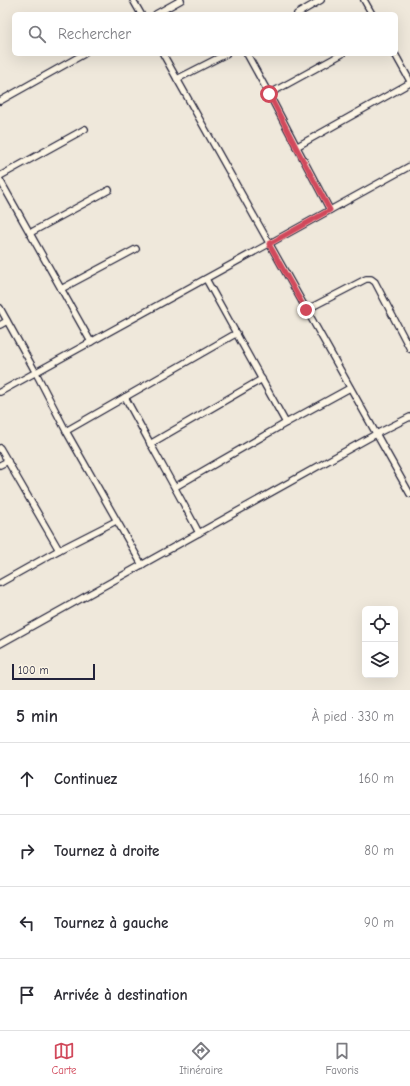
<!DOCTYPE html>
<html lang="fr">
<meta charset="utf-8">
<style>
:root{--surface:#fff;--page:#f2f2f3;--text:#2b2b33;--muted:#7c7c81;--line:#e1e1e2;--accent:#d1495b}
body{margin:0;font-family:"Comic Neue",sans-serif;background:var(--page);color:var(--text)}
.controls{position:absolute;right:12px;bottom:12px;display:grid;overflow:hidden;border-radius:6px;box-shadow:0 4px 16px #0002}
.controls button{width:36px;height:36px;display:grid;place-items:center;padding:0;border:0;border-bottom:1px solid var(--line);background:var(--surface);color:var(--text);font:20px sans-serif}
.scale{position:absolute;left:12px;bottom:10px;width:83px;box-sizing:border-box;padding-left:4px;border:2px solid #22223b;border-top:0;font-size:11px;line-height:14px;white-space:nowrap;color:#22223b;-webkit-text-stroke:3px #fcf5e5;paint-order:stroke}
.stop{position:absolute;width:12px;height:12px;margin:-9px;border:3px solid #d1495b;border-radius:50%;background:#fff}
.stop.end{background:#d1495b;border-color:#fff;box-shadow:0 1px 4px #0008}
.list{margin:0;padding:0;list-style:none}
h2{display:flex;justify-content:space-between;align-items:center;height:52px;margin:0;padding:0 16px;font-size:17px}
h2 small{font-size:13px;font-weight:400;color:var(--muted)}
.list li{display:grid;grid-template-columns:26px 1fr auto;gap:12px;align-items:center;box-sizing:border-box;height:72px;padding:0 16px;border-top:1px solid var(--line)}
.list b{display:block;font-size:15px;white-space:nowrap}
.list em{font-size:13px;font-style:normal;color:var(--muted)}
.icon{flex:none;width:22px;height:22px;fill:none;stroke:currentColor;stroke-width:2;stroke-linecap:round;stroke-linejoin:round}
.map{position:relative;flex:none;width:410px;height:690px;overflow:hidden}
.search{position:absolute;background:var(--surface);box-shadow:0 4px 16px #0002;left:12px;right:12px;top:12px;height:44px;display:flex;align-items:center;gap:10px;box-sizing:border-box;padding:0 14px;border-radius:6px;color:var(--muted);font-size:15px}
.sheet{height:340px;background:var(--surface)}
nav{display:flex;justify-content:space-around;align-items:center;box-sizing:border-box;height:56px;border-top:1px solid var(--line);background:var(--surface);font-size:11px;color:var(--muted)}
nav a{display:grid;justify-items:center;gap:2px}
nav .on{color:var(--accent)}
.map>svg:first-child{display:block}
</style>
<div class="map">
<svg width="410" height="690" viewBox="0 0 410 690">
<rect width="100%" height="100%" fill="#efe8db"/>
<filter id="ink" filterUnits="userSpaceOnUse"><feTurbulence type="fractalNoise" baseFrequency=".025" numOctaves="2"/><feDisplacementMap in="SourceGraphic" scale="8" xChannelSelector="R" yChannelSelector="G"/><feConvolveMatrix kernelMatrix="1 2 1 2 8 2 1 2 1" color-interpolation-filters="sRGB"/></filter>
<g filter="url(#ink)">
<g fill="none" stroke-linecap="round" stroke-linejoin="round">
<!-- minor casing -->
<g stroke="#22223b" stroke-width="8">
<g id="minor">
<polyline points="133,0 141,14"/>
<polyline points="364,0 372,14"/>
<polyline points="156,14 181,0"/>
<polyline points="297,14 321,0"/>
<polyline points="163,54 410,494"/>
<polyline points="247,54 269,94 330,210"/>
<polyline points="395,54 410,81"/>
<polyline points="177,79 226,54"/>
<polyline points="269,94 342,54"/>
<polyline points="0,101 84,54"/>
<polyline points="296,147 410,83"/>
<polyline points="0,176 85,129"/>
<polyline points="0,180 91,342"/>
<polyline points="30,233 109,190"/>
<polyline points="206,279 286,423"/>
<polyline points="61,289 136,249"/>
<polyline points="0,308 36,373 66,431 142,565"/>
<polyline points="306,310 366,279 371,279 375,282 410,349"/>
<polyline points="0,325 7,321"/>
<polyline points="0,392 410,166"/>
<path d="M125 397C149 442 175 487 199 533"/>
<polyline points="66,431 237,333"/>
<polyline points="150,444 262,379"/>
<polyline points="0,448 59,550"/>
<polyline points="0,465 8,461"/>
<polyline points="175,487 286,423 350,388"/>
<polyline points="0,583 59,550 116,521"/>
<polyline points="0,644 376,434 410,417"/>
</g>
</g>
<!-- minor -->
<use href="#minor" stroke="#fcf5e5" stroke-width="5.5"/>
</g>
</g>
<g fill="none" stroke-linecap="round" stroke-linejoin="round" filter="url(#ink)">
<!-- route -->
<polyline stroke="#d1495b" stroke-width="5" points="269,94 296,147 330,210 269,244 306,310"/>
</g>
</svg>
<div class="controls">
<button><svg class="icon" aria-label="locate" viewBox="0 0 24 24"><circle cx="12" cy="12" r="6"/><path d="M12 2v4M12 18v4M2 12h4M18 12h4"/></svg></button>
<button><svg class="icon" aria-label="layers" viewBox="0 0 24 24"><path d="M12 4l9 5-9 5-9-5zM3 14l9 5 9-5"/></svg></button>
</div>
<div class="scale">100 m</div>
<div class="stop" style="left:269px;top:94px"></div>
<div class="stop end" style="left:306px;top:310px"></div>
<div class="search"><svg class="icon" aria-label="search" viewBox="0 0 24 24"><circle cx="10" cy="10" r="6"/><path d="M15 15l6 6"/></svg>Rechercher</div>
</div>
<section class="sheet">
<h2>5 min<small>À pied · 330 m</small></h2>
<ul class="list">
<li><svg class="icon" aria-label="ahead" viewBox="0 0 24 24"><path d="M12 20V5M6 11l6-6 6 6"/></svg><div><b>Continuez</b></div><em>160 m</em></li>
<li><svg class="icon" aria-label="right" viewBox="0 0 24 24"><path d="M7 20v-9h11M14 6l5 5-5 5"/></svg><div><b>Tournez à droite</b></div><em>80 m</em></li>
<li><svg class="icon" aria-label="left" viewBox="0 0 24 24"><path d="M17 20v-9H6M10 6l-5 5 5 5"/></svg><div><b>Tournez à gauche</b></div><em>90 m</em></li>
<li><svg class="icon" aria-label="arrive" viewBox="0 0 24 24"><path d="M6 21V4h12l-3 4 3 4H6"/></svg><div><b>Arrivée à destination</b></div></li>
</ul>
</section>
<nav>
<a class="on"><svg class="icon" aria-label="map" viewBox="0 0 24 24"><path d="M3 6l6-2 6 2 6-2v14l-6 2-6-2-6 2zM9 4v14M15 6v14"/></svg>Carte</a>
<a><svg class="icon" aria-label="directions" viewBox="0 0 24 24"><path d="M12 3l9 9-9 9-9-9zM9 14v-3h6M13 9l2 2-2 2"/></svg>Itinéraire</a>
<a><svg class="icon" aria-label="saved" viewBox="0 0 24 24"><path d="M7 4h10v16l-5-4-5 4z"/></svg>Favoris</a>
</nav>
